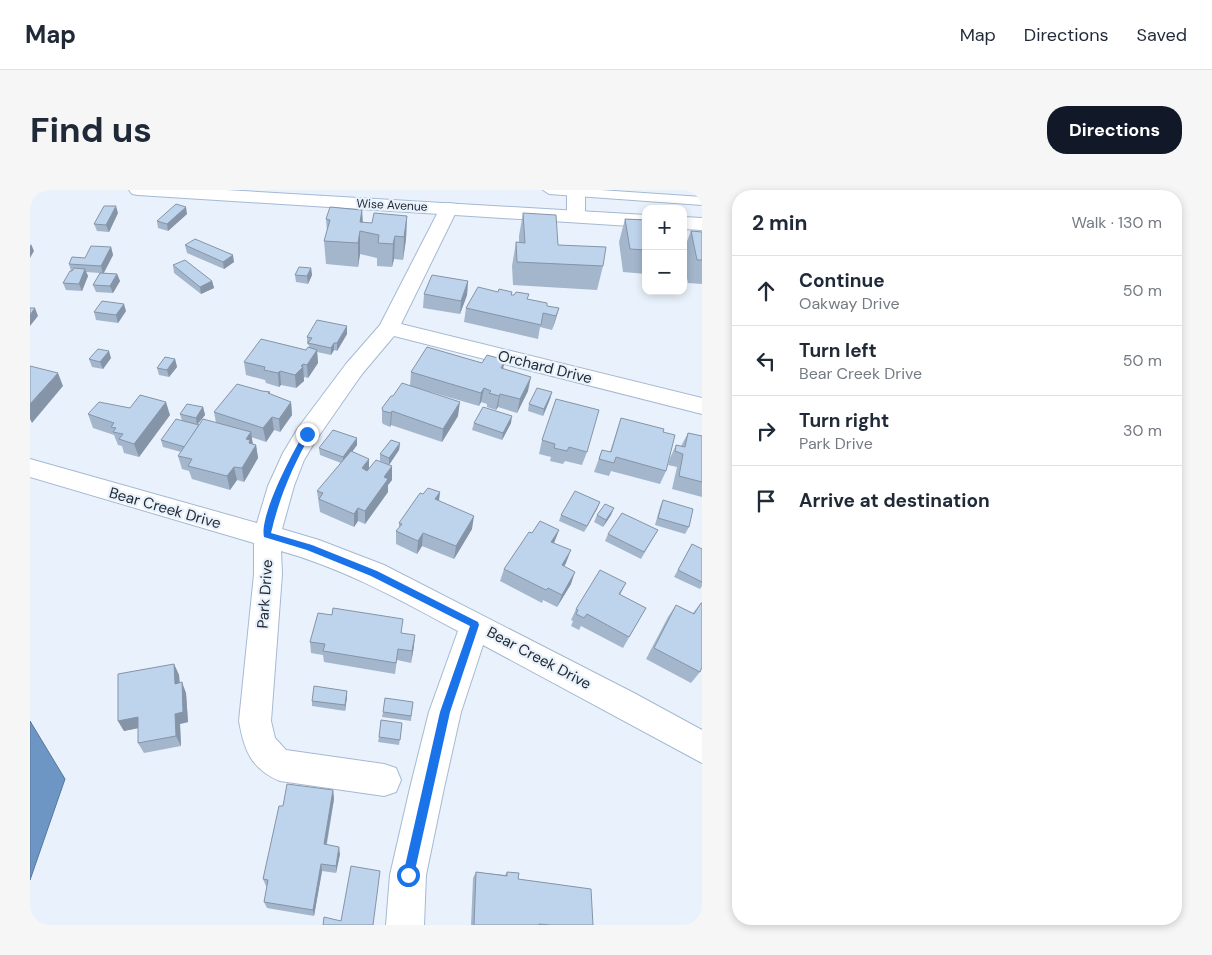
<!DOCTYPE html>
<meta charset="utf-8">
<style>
:root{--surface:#fff;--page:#f6f6f7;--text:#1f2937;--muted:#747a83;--line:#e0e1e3;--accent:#111827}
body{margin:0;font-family:"DM Sans",sans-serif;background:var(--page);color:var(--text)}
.controls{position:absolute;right:15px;top:15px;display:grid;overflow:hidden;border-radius:10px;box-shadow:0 2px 8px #0003}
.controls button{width:45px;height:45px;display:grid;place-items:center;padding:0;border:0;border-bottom:1px solid var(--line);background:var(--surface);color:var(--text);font:25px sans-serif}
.stop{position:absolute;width:15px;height:15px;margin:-11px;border:4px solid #1a73e8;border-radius:50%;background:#fff}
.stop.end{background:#1a73e8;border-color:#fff;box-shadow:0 1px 5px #0008}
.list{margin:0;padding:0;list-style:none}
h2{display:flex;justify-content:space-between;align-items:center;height:65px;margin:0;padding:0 20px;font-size:21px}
h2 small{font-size:16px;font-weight:400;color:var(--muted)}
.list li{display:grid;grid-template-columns:32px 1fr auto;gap:15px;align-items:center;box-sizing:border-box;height:70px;padding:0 20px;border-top:1px solid var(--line)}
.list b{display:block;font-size:19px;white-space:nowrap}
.list p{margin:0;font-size:16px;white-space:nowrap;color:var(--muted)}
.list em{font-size:16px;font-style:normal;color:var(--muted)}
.icon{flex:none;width:28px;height:28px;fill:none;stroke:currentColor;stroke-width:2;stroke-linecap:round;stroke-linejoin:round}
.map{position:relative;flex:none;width:672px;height:735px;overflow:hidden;border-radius:20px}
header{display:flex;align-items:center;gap:30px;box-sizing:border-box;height:70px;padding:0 25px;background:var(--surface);border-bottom:1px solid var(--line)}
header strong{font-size:24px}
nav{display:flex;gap:28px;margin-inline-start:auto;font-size:18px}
.intro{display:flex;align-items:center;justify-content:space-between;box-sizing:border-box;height:120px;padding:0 30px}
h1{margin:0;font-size:35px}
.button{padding:12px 22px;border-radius:20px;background:var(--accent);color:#fff;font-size:18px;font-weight:700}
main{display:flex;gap:30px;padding:0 30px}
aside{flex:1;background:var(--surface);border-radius:20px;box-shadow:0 2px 8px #0003}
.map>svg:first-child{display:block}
</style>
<header>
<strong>Map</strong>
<nav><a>Map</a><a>Directions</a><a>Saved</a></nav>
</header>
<div class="intro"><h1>Find us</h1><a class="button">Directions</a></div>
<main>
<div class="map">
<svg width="672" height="735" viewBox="0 0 672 735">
<rect width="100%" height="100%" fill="#e9f2fc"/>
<!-- water -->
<polygon fill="#6e96c4" stroke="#577698" points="0,531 35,589 0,690"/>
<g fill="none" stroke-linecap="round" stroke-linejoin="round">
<!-- lane casing -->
<g stroke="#a5b9d2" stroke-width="2">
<polygon id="lane" points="513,0 570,0 672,7 672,15 519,4"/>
</g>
<!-- street casing -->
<g stroke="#a5b9d2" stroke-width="2">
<g id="street">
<polygon points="537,0 555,0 555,26 553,30 546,32 539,30 537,26"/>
<path d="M419 13 425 14 428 18 371 134 672 208V224L364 146 332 184 286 250 274 270 264 296 252 339 289 350 354 375 604 503 672 540V573L453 455 431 522 414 598 396 685 394 735H356L360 685 380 598 399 522 428 441C370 410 315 379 251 361L252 384 241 531 245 548 256 560 354 574 366 578 371 590 366 602 354 606 250 591C221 579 214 560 209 531L224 384V353L0 287V269L227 333 238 296 253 263 268 238 316 174 350 135 410 18 413 14Z"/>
</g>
</g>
<!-- secondary casing -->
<g stroke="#a5b9d2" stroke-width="2">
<g id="secondary">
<polygon points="99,0 196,0 616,25 616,37 108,5 102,4"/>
<polygon points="653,27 672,28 672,40 653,39"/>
</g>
</g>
<!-- lane -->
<use href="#lane" fill="#fff" fill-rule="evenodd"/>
<!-- street -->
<use href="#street" fill="#fff" fill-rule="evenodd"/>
<!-- secondary -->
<use href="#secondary" fill="#fff" fill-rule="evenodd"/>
</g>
<!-- wall -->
<g fill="#a3b6cc">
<polygon points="332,20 333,33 342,33 377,26 376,49 373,70 364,69 362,77 347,76 347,68 330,64 328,77 296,74 294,51 297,42 296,29"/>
<polygon points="88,23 79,42 67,41 64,34"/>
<polygon points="493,23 528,55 573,76 567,100 483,95 482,76 486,52 489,52 489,46"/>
<polygon points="157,24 138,41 128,38 127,31"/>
<polygon points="595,29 616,30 616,84 593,82 589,52"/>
<polygon points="661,41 672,42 672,94 658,93 653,69 653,62"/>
<polygon points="155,55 204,72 194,79 157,63"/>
<polygon points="81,57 83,65 74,83 87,84 90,91 83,103 66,102 63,95 70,83 56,82 58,86 52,101 36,100 33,93 41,81 39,74"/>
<polygon points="143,75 182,91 184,98 171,104 144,83"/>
<polygon points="281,78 282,85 278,94 266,92 265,85"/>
<polygon points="438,91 437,105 430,124 393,118 394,104"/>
<polygon points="482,105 498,109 517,116 529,118 522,140 510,137 508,149 434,132 436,118"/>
<polygon points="96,121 88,133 66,130 64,122"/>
<polygon points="317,144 307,161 304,160 301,165 287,162 288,173 278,188 274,187 274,191 266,198 251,195 249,197 236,193 235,190 216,185 214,172 276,160 279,158 279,155 277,154 277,147"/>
<polygon points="81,168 73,179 62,177 59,169"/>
<polygon points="145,169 147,177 139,187 129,185 127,178"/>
<polygon points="473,179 498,201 487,223 468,217 466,220 457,217 457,214 451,212 449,216 380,196 381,182"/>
<polygon points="232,201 240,202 240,204 261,212 262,225 250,242 244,240 236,252 221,247 223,254 226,255 228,268 214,292 207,290 200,300 162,289 159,281 152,279 148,266 151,262 133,257 131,250 152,231 150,224 173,217 175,225 167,235 169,235 186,233 184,222"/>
<polygon points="522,202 520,209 513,226 498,221 499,214"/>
<polygon points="100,218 140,225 109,267 94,263 92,256 88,255 84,245 63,238 58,224"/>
<polygon points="352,218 428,226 412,252 361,235 360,237 353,234 352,232"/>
<polygon points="591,228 633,242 636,281 630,294 581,281 579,286 564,282 572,260 580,262"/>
<polygon points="444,233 481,233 472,250 442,240"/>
<polygon points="658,243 672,246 672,307 642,299 647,277 638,275 640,268 646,255 651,256"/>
<polygon points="512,250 557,262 552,275 535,271 533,274 520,271 521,267 509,264"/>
<polygon points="370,253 369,260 359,275 350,271 350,264"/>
<polygon points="327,255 322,262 339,279 362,290 358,295 358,302 335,334 328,331 324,337 290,322 287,301 311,273 290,265 289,258"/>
<polygon points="410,302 409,311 442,339 424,369 392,356 387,364 366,354 366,341 369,338 369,333 393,304"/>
<polygon points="633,310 659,337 655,344 625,335 630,317"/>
<polygon points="570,312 567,319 554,342 529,331 531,325"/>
<polygon points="567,325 581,325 573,337 564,332"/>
<polygon points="529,340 524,353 536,373 534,377 541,394 527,417 513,410 512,413 470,391 474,379 502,343"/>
<polygon points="628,340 611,369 575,351 578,344"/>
<polygon points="662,354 672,359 672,396 670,399 644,387"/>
<polygon points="596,393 590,405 616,418 593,458 551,436 549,440 541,436 543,431 541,430 546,419"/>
<polygon points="671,413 670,482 661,493 616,469 638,427 646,415 663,423"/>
<polygon points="372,443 384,456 381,473 367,470 365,484 294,472 293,465 281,463 280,452"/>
<polygon points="144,474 149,485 150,493 156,503 158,532 150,534 151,556 114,563 108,553 108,538 94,541 88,531"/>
<polygon points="317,501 317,507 315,521 282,516 282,511"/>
<polygon points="383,512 381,531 352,527 353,522"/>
<polygon points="372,533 369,555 348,552 349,547"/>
<polygon points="303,600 304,609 297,654 310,664 306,683 292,681 284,726 237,718 234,712 237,696 236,696 233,689 253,616"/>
<polygon points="446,682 475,685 477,682 563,735 441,735 443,688"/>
</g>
<!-- shaded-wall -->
<g fill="#8594a6">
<polygon points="86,16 88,23 79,42 76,35"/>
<polygon points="156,17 157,24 138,41 137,34"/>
<polygon points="332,20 333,41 330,41 330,64 328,77 328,53 330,32"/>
<polygon points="377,26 376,49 373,70 374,47"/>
<polygon points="365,46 364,69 362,77 363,54"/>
<polygon points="1,54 4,61 0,68 0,56"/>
<polygon points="81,57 83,65 73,84 71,76"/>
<polygon points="203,65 204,72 194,79 193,72"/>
<polygon points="281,78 282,85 278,94 277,86"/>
<polygon points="55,79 58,86 52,101 49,94"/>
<polygon points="87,84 90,91 83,103 80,96"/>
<polygon points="182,91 184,98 171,104 170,97"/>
<polygon points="438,91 437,105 430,124 431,111"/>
<polygon points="94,114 96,121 88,133 86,125"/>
<polygon points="5,118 8,126 0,136 0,125"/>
<polygon points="529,118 525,132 522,140 526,126"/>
<polygon points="317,136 317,144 307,161 307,153"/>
<polygon points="304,153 304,160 301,165 301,158"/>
<polygon points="287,160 288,173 278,188 277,175"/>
<polygon points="79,161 81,168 73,179 70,172"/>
<polygon points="145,169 147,177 139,187 137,180"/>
<polygon points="475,170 472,184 471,178"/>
<polygon points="273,174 274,191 266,198 265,185"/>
<polygon points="250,181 251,195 249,197 248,183"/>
<polygon points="28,183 33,196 2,233 0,229 0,214"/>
<polygon points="501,187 498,201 487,223 490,209"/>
<polygon points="454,198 451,212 449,216 451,203"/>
<polygon points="522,202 520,209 513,226 514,219"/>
<polygon points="470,204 468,217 466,220 469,206"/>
<polygon points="136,212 140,225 109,267 104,254"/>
<polygon points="261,212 262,225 250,242 249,229"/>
<polygon points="430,212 428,226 412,252 413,239"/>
<polygon points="173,217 175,225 167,235 166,228"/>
<polygon points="362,221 361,235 360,237 361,223"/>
<polygon points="482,226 481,233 472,250 473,243"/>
<polygon points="242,227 244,240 236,252 233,238"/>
<polygon points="221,242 223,255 226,255 228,268 214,292 212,278 216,249"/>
<polygon points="327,248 327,255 313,274 313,267"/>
<polygon points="370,253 369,260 359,275 359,268"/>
<polygon points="339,269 339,282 332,278"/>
<polygon points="362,276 362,290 358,295 358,302 335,334 335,321 354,287"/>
<polygon points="204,277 207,290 200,300 197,286"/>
<polygon points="410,302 408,316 405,309"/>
<polygon points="570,312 567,319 554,342 557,336"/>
<polygon points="328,318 328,331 324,337 324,324"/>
<polygon points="584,318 581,325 573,337 576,330"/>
<polygon points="444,326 442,339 424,369 426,356"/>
<polygon points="529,340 524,353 521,352"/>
<polygon points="393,343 392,356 387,364 388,351"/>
<polygon points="541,360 536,373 527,388 532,375"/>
<polygon points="545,382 541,394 527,417 532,405"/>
<polygon points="385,445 384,456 381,473 382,461"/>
<polygon points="144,474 149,485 150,504 145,494"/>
<polygon points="152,492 156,503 158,532 150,534 151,556 146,546 145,524"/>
<polygon points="317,501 317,507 315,521 315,515"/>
<polygon points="108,527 114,537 94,541 88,531"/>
<polygon points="303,600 304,609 295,661 294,654"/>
<polygon points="309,657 310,664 306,683 306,676"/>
<polygon points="291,674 292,681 284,726 283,720"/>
</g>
<!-- building -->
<g fill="#bed4ed" stroke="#8594a6">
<polygon points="146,14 156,17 137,34 127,31"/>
<polygon points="74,16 86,16 76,35 64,34"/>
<polygon points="300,17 332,20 330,32 342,33 344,23 377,26 374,47 365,46 363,54 348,53 349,45 330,41 328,53 294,51 300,30 296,29"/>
<polygon points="493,23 526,25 528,55 576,57 573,76 487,72 486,52 495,53"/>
<polygon points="595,29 616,30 616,60 600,59"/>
<polygon points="661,41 672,42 672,70 667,70"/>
<polygon points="165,49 203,65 193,72 155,55"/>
<polygon points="61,56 81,57 71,76 39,74 42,67 55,68"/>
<polygon points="155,70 182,91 170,97 143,75"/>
<polygon points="269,77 281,78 277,86 265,85"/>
<polygon points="44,78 55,79 49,94 33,93 40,81 42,81"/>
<polygon points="70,83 87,84 80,96 63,95"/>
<polygon points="402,85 438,91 431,111 394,104"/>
<polygon points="448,97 468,102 469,99 482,102 481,105 484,105 486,102 499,104 497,109 517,113 517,116 529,118 526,126 513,123 511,135 436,118"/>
<polygon points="72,111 94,114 86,125 64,122"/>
<polygon points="0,118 5,118 0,125"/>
<polygon points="287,130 317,136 307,153 304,153 301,158 278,153 282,148 277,147"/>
<polygon points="231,149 276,160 278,157 287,160 277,175 273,174 271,176 273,177 265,185 250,181 248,183 234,180 235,177 214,172"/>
<polygon points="397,157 452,173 457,165 475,170 471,178 501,187 490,209 470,204 469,206 459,203 461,201 454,198 451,203 381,182"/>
<polygon points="68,159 79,161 70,172 59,169"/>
<polygon points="135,167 145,169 137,180 127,178"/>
<polygon points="0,176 28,183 0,214"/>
<polygon points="372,193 430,212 413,239 362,221 361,223 353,221 352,218 361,206 363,206"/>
<polygon points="207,194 232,201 240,202 238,203 261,212 249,229 242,227 233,238 184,222"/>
<polygon points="507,198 522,202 514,219 499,214"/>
<polygon points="110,205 136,212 104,254 89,249 93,244 83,242 86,238 81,237 84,233 58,224 69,212 100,218"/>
<polygon points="526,209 569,220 557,262 539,257 537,261 524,258 525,254 512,250"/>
<polygon points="157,214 173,217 166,228 150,224"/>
<polygon points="453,217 482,226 473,243 444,233"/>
<polygon points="591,228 634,239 633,242 645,245 636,281 586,267 584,273 569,269 572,260 581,262"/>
<polygon points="146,229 169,235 155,257 131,250"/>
<polygon points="173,229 221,242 216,249 220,250 219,253 226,255 212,278 204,277 197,286 158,276 162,269 148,266"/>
<polygon points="303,240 327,248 313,267 289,258"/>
<polygon points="658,243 672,246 672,292 649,286 653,264 645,261 646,255 655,257"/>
<polygon points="361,250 370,253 359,268 350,264"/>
<polygon points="321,261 339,269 332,278 337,281 346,270 362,276 354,287 358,289 335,321 328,318 324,324 289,309 293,303 287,301"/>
<polygon points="398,298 410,302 405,309 444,326 426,356 393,343 388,351 366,341 372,334 369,333 390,303 393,304"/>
<polygon points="545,301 570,312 557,336 531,325"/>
<polygon points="633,310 663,319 659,337 628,328"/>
<polygon points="575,314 584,318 576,330 567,325"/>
<polygon points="592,323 628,340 614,362 578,344"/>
<polygon points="510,331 529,340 521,352 541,360 532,375 545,382 532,405 518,398 516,400 474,379 499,342 502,343"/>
<polygon points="662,354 672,359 672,392 648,380"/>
<polygon points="570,380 596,393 589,404 616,418 599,447 557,424 554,428 546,424 548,420 546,419"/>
<polygon points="671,413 672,413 672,477 670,482 624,458 646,415 664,424"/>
<polygon points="303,418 373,429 371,443 385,445 382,461 368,459 366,473 293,461 295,454 280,452 288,423 302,425"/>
<polygon points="144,474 145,494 152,492 153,522 145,524 146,546 108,553 108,527 88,531 88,484"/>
<polygon points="284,496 317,501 315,515 282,511"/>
<polygon points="355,508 383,512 381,526 353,522"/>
<polygon points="351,530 372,533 370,550 349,547"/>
<polygon points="257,594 303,600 294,654 309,657 306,676 291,674 283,720 234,712 238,690 233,689 249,616 253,616"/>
<polygon points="321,676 350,681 343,735 293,735 294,727 311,731"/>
<polygon points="446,682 477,686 477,682 489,683 488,689 561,699 563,735 520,735 509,734 509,735 444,735"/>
</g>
<!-- route -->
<path fill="#1a73e8" d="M275 242 281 244C263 275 249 308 241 343L282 355 347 381 448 432 449 435 420 522 384 685 382 688 378 690 374 688 373 685 410 522 440 436 341 386 277 360 234 347C229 326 263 261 275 242Z"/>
<g text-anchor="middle" stroke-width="4.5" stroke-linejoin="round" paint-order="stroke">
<!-- far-street labels -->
<g font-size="12" fill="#222a33" stroke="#e9f2fc">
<text transform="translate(362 15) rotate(3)" y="4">Wise Avenue</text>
</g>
<!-- street labels -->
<g font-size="15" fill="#222a33" stroke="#e9f2fc">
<text transform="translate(515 177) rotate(14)" y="5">Orchard Drive</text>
<text transform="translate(135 318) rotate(16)" y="5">Bear Creek Drive</text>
<text transform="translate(235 404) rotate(-86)" y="5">Park Drive</text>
<text transform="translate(509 468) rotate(28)" y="5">Bear Creek Drive</text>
</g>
</g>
</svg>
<div class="controls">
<button>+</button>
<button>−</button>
</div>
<div class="stop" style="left:378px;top:685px"></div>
<div class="stop end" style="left:277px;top:244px"></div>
</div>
<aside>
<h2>2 min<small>Walk · 130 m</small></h2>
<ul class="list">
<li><svg class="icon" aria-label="ahead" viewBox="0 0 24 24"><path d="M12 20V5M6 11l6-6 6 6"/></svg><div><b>Continue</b><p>Oakway Drive</p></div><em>50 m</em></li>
<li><svg class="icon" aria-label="left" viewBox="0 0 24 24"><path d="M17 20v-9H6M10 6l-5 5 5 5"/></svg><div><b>Turn left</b><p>Bear Creek Drive</p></div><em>50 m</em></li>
<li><svg class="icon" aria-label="right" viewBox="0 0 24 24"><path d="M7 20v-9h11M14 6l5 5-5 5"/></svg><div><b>Turn right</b><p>Park Drive</p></div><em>30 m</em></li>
<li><svg class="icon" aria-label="arrive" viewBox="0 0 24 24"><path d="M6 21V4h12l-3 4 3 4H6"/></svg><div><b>Arrive at destination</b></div></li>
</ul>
</aside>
</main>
